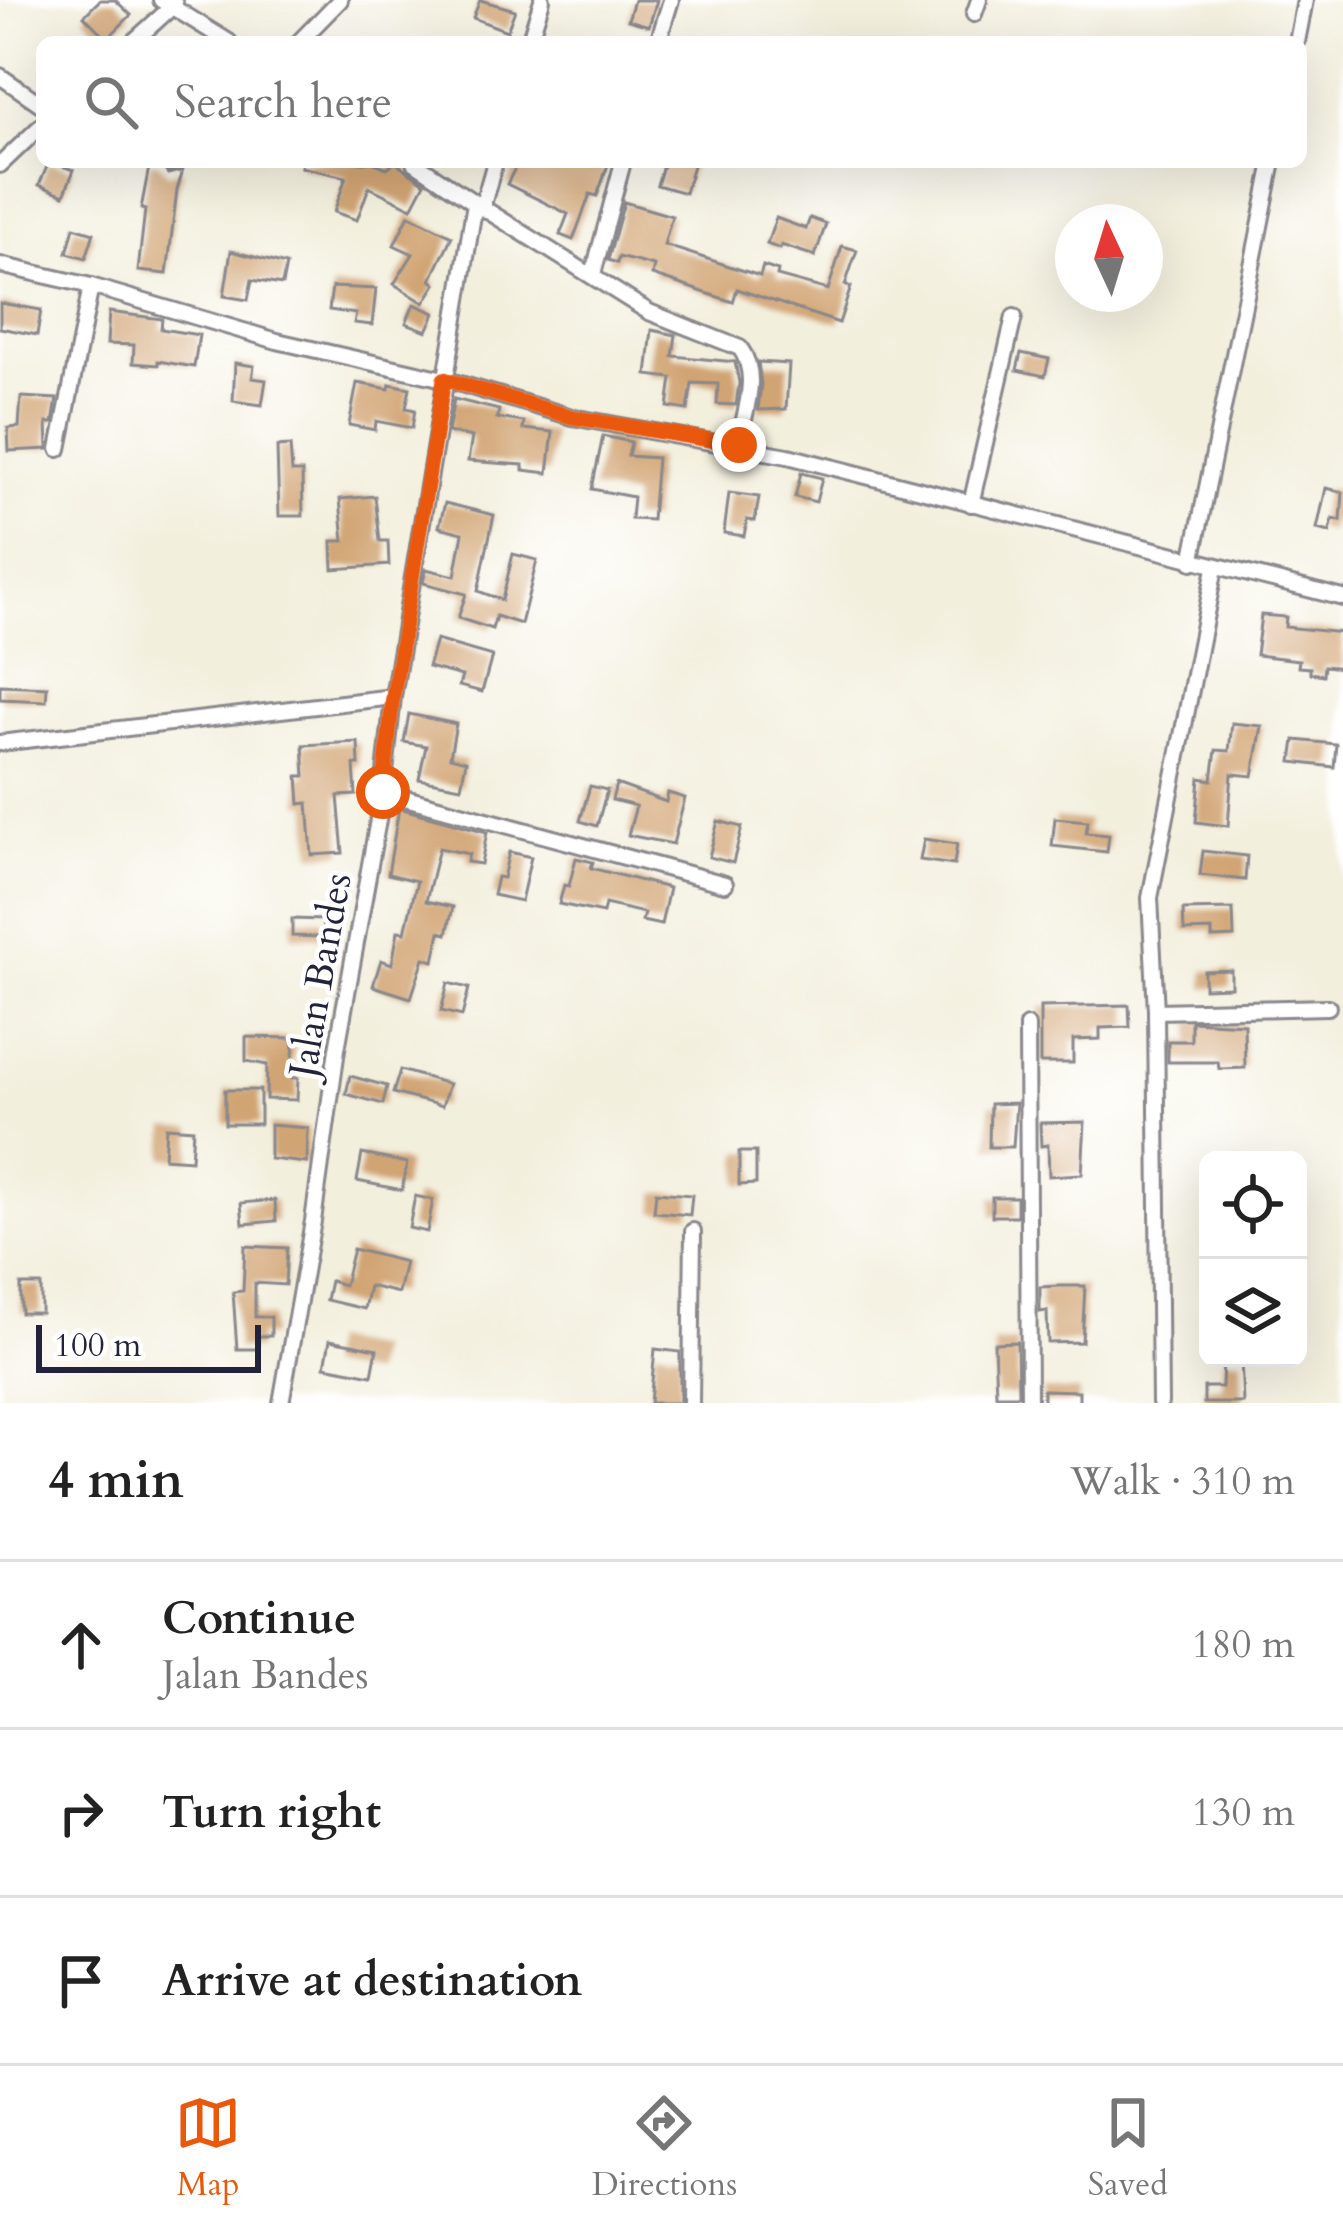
<!DOCTYPE html>
<meta charset="utf-8">
<style>
:root{--surface:#fff;--page:#f2f2f2;--text:#222;--muted:#767676;--line:#e0e0e0;--accent:#ea580c}
body{margin:0;font-family:Cardo,serif;background:var(--page);color:var(--text)}
.controls{position:absolute;right:36px;bottom:36px;display:grid;overflow:hidden;border-radius:18px;box-shadow:0 12px 48px #0002}
.controls button{width:108px;height:108px;display:grid;place-items:center;padding:0;border:0;border-bottom:3px solid var(--line);background:var(--surface);color:var(--text);font:60px sans-serif}
.compass{position:absolute;left:1055px;top:204px;width:108px;height:108px;border-radius:50%;background:var(--surface);box-shadow:0 12px 48px #0002;rotate:356deg}
.scale{position:absolute;left:36px;bottom:30px;width:225px;box-sizing:border-box;padding-left:12px;border:6px solid #22223b;border-top:0;font-size:33px;line-height:42px;white-space:nowrap;color:#22223b;-webkit-text-stroke:9px #fff;paint-order:stroke}
.stop{position:absolute;width:36px;height:36px;margin:-27px;border:9px solid #ea580c;border-radius:50%;background:#fff}
.stop.end{background:#ea580c;border-color:#fff;box-shadow:0 3px 12px #0008}
.list{margin:0;padding:0;list-style:none}
h2{display:flex;justify-content:space-between;align-items:center;height:156px;margin:0;padding:0 48px;font-size:51px}
h2 small{font-size:39px;font-weight:400;color:var(--muted)}
.list li{display:grid;grid-template-columns:78px 1fr auto;gap:36px;align-items:center;box-sizing:border-box;height:168px;padding:0 48px;border-top:3px solid var(--line)}
.list b{display:block;font-size:45px;white-space:nowrap}
.list p{margin:0;font-size:39px;white-space:nowrap;color:var(--muted)}
.list em{font-size:39px;font-style:normal;color:var(--muted)}
.icon{flex:none;width:66px;height:66px;fill:none;stroke:currentColor;stroke-width:2;stroke-linecap:round;stroke-linejoin:round}
.map{position:relative;flex:none;width:1343px;height:1403px;overflow:hidden}
.search{position:absolute;background:var(--surface);box-shadow:0 12px 48px #0002;left:36px;right:36px;top:36px;height:132px;display:flex;align-items:center;gap:30px;box-sizing:border-box;padding:0 42px;border-radius:18px;color:var(--muted);font-size:45px}
.sheet{height:660px;background:var(--surface)}
nav{display:flex;justify-content:space-around;align-items:center;box-sizing:border-box;height:168px;border-top:3px solid var(--line);background:var(--surface);font-size:33px;color:var(--muted)}
nav a{display:grid;justify-items:center;gap:6px}
nav .on{color:var(--accent)}
.map>svg:first-child{display:block}
</style>
<div class="map">
<svg width="1343" height="1403" viewBox="0 0 1343 1403">
<rect width="100%" height="100%" fill="#fff"/>
<filter id="ink" filterUnits="userSpaceOnUse"><feTurbulence type="fractalNoise" baseFrequency=".00833" numOctaves="2"/><feDisplacementMap in="SourceGraphic" scale="24" xChannelSelector="R" yChannelSelector="G"/><feConvolveMatrix kernelMatrix="1 2 1 2 8 2 1 2 1" color-interpolation-filters="sRGB"/></filter>
<filter id="wash" filterUnits="userSpaceOnUse"><feTurbulence type="fractalNoise" baseFrequency=".004" numOctaves="4" result="noise"/><feDisplacementMap in="SourceGraphic" scale="48" xChannelSelector="R" yChannelSelector="G"/><feGaussianBlur stdDeviation="2.7" result="paint"/><feColorMatrix in="noise" values="0 0 0 0 0 0 0 0 0 0 0 0 0 0 0 0 0 1.4 0 .05"/><feComposite in="paint" operator="in"/></filter>
<g filter="url(#wash)">
<rect width="100%" height="100%" fill="#f3efdd"/>
<g id="blocks">
<!-- building -->
<g fill="#d1a473">
<polygon points="100,0 115,0 131,15 107,39 84,16"/>
<polygon points="480,0 515,10 507,31 473,18"/>
<polygon points="634,0 657,0 649,26 628,20"/>
<polygon points="49,162 74,170 64,195 39,185"/>
<polygon points="150,162 158,162 168,174 183,170 177,190 167,274 138,271 145,210 141,209"/>
<polygon points="302,162 372,162 387,168 395,162 425,183 412,208 369,187 357,220 334,212 346,177 301,167"/>
<polygon points="518,162 609,162 597,196 590,194 573,240 560,235 568,214 507,184"/>
<polygon points="664,162 694,162 685,193 657,185"/>
<polygon points="624,202 672,216 664,245 760,276 763,266 778,271 777,276 828,290 842,246 857,250 845,285 851,287 839,323 737,289 733,302 652,275 654,266 619,257 617,263 608,260"/>
<polygon points="409,215 452,236 431,280 436,284 424,303 394,284 413,254 394,245"/>
<polygon points="776,218 806,229 810,218 826,224 815,256 781,245 780,249 767,244"/>
<polygon points="74,227 94,233 86,258 67,253"/>
<polygon points="231,251 286,265 282,285 252,280 248,300 224,296"/>
<polygon points="332,287 376,289 372,325 354,323 356,314 329,310"/>
<polygon points="0,303 41,310 37,335 0,328"/>
<polygon points="414,304 435,313 427,331 406,323"/>
<polygon points="109,312 162,319 161,329 199,335 194,367 158,361 158,365 133,363 134,345 107,344"/>
<polygon points="652,330 676,335 673,356 735,362 739,383 736,405 717,404 718,384 692,383 688,410 668,407 672,378 647,375"/>
<polygon points="1021,353 1049,359 1045,376 1017,370"/>
<polygon points="758,362 789,364 786,409 758,410 761,384"/>
<polygon points="235,363 254,366 252,378 266,380 262,405 233,401"/>
<polygon points="357,383 389,389 390,384 410,388 406,408 415,410 412,428 376,421 375,430 349,425"/>
<polygon points="21,397 57,399 53,423 47,423 48,449 9,451 8,428 19,427"/>
<polygon points="454,399 499,410 497,418 524,422 523,429 553,432 548,473 523,470 523,465 468,461 472,437 448,432"/>
<polygon points="603,436 631,442 628,456 657,458 652,520 631,519 633,497 592,489"/>
<polygon points="290,446 292,472 302,472 303,516 279,516 277,447"/>
<polygon points="801,473 822,478 816,502 795,497"/>
<polygon points="1326,488 1343,492 1341,521 1333,519 1330,532 1317,529"/>
<polygon points="729,493 759,497 755,521 747,520 744,536 724,533"/>
<polygon points="375,496 380,541 388,541 389,565 333,569 332,541 344,541 340,499"/>
<polygon points="445,503 494,515 478,591 502,600 513,554 537,560 521,624 496,616 492,629 458,618 466,594 423,583 426,569 455,576 463,533 439,527"/>
<polygon points="1261,615 1286,617 1285,627 1343,633 1343,668 1324,666 1323,675 1310,673 1310,668 1298,667 1299,660 1256,655"/>
<polygon points="436,640 492,656 482,692 459,686 462,676 428,667"/>
<polygon points="0,685 47,687 46,701 0,699"/>
<polygon points="409,714 456,724 450,757 466,761 461,787 419,779 426,746 404,742"/>
<polygon points="1232,723 1262,726 1253,776 1232,774 1228,826 1196,822 1200,778 1212,780 1216,750 1229,751"/>
<polygon points="1295,740 1336,744 1334,767 1292,762"/>
<polygon points="358,742 359,765 354,765 356,795 338,796 343,853 312,855 308,803 300,804 298,776 305,776 303,745"/>
<polygon points="616,784 666,802 668,793 685,798 673,844 628,835 636,806 612,800"/>
<polygon points="590,786 607,790 597,826 580,821"/>
<polygon points="399,808 487,832 481,864 467,862 469,854 439,848 426,901 453,907 447,934 440,932 434,961 424,958 411,998 373,986 381,960 392,964 398,931 405,932 417,881 388,874"/>
<polygon points="1055,818 1088,821 1086,833 1109,835 1107,852 1052,846"/>
<polygon points="718,821 742,827 733,863 709,857"/>
<polygon points="924,839 957,844 954,865 920,860"/>
<polygon points="1203,851 1247,856 1245,880 1200,875"/>
<polygon points="509,852 531,857 521,901 493,895 497,877 503,878"/>
<polygon points="576,858 593,862 591,868 669,888 661,925 642,921 644,913 605,904 603,913 559,904 564,885 569,886"/>
<polygon points="1233,909 1234,937 1212,938 1212,930 1184,931 1183,910"/>
<polygon points="292,919 323,920 322,937 292,936"/>
<polygon points="1231,970 1231,987 1204,988 1204,971"/>
<polygon points="448,983 469,988 462,1016 441,1011"/>
<polygon points="1129,1005 1130,1027 1100,1028 1100,1039 1073,1040 1073,1063 1040,1063 1040,1007"/>
<polygon points="1191,1021 1244,1024 1245,1068 1219,1069 1218,1062 1168,1062 1168,1041 1191,1041"/>
<polygon points="246,1037 294,1038 292,1078 298,1078 297,1100 266,1099 267,1065 246,1061"/>
<polygon points="400,1070 449,1084 442,1106 393,1093"/>
<polygon points="350,1076 387,1086 383,1104 346,1094"/>
<rect x="225" y="1090" width="35" height="34"/>
<polygon points="1016,1103 1013,1147 989,1147 990,1104"/>
<polygon points="1085,1122 1082,1174 1049,1176 1048,1145 1041,1146 1040,1123"/>
<polygon points="270,1125 308,1128 307,1163 270,1159"/>
<polygon points="166,1127 193,1129 191,1160 164,1158"/>
<polygon points="739,1152 756,1152 756,1184 739,1185"/>
<polygon points="362,1154 407,1163 402,1190 357,1181"/>
<polygon points="656,1192 692,1195 690,1215 654,1212"/>
<polygon points="415,1196 433,1200 427,1232 409,1228"/>
<rect x="992" y="1197" width="25" height="19"/>
<polygon points="275,1200 276,1221 243,1224 241,1203"/>
<polygon points="245,1246 287,1248 285,1285 255,1283 255,1317 271,1317 271,1336 258,1336 258,1349 237,1349 233,1292 243,1291"/>
<polygon points="353,1249 405,1262 398,1293 369,1286 364,1309 326,1300 330,1281 344,1285"/>
<rect x="21" y="1285" width="20" height="28"/>
<polygon points="1059,1286 1085,1286 1082,1342 1048,1343 1047,1311 1040,1312 1040,1287"/>
<polygon points="330,1340 377,1349 372,1375 325,1366"/>
<polygon points="1017,1342 1018,1395 996,1395 994,1343"/>
<polygon points="655,1349 680,1352 680,1403 650,1403"/>
<polygon points="1223,1359 1241,1359 1243,1403 1204,1403 1204,1387 1222,1387"/>
<polygon points="1043,1390 1079,1391 1079,1403 1043,1403"/>
</g>
</g>
</g>
<g filter="url(#ink)">
<use href="#blocks" fill-opacity="0" stroke="#8a888c" stroke-width="3"/>
<g fill="none" stroke-linecap="round" stroke-linejoin="round">
<!-- street casing -->
<g stroke="#8a888c" stroke-width="20">
<g id="street">
<polyline points="161,0 229,42"/>
<polyline points="974,14 979,0"/>
<polyline points="133,42 175,4"/>
<polyline points="299,42 340,0"/>
<polyline points="529,42 542,0"/>
<polyline points="658,42 671,0"/>
<polyline points="1297,42 1305,0"/>
<polyline points="0,76 42,105"/>
<polyline points="169,162 170,163"/>
<polyline points="0,165 42,125"/>
<path d="M475 203 649 312 740 348C761 377 743 413 739 445"/>
<polyline points="482,208 495,162"/>
<polyline points="0,265 91,286 277,341 444,379 572,417 788,456 1343,598"/>
<polyline points="593,274 623,162"/>
<polyline points="59,449 91,286"/>
<polyline points="971,504 1014,317"/>
<polyline points="1192,562 1273,162"/>
<polyline points="0,743 393,697"/>
<polyline points="383,792 725,884"/>
<polyline points="1156,1011 1328,1007"/>
<polyline points="1027,1026 1029,1403"/>
<polyline points="281,1403 313,1221 337,1049 383,792 393,697 475,203 414,162"/>
<polyline points="691,1403 693,1231"/>
<polyline points="1160,1403 1156,1011 1150,898 1215,568"/>
</g>
</g>
<!-- street -->
<use href="#street" stroke="#fff" stroke-width="14"/>
</g>
</g>
<g fill="none" stroke-linecap="round" stroke-linejoin="round" filter="url(#ink)">
<!-- route -->
<polyline stroke="#ea580c" stroke-width="15" points="383,792 393,697 444,379 572,417 739,445"/>
</g>
<g text-anchor="middle" stroke-width="9" stroke-linejoin="round" paint-order="stroke">
<!-- street labels -->
<g font-size="39" fill="#22223b" stroke="#fff">
<text transform="translate(319 975) rotate(-80)" y="14">Jalan Bandes</text>
</g>
</g>
</svg>
<div class="controls">
<button><svg class="icon" aria-label="locate" viewBox="0 0 24 24"><circle cx="12" cy="12" r="6"/><path d="M12 2v4M12 18v4M2 12h4M18 12h4"/></svg></button>
<button><svg class="icon" aria-label="layers" viewBox="0 0 24 24"><path d="M12 4l9 5-9 5-9-5zM3 14l9 5 9-5"/></svg></button>
</div>
<svg class="compass" viewBox="-18 -18 36 36"><path d="M0-13l5 13h-10z" fill="#e53935"/><path d="M0 13l5-13h-10z" fill="#767676"/></svg>
<div class="scale">100 m</div>
<div class="stop" style="left:383px;top:792px"></div>
<div class="stop end" style="left:739px;top:445px"></div>
<div class="search"><svg class="icon" aria-label="search" viewBox="0 0 24 24"><circle cx="10" cy="10" r="6"/><path d="M15 15l6 6"/></svg>Search here</div>
</div>
<section class="sheet">
<h2>4 min<small>Walk · 310 m</small></h2>
<ul class="list">
<li><svg class="icon" aria-label="ahead" viewBox="0 0 24 24"><path d="M12 20V5M6 11l6-6 6 6"/></svg><div><b>Continue</b><p>Jalan Bandes</p></div><em>180 m</em></li>
<li><svg class="icon" aria-label="right" viewBox="0 0 24 24"><path d="M7 20v-9h11M14 6l5 5-5 5"/></svg><div><b>Turn right</b></div><em>130 m</em></li>
<li><svg class="icon" aria-label="arrive" viewBox="0 0 24 24"><path d="M6 21V4h12l-3 4 3 4H6"/></svg><div><b>Arrive at destination</b></div></li>
</ul>
</section>
<nav>
<a class="on"><svg class="icon" aria-label="map" viewBox="0 0 24 24"><path d="M3 6l6-2 6 2 6-2v14l-6 2-6-2-6 2zM9 4v14M15 6v14"/></svg>Map</a>
<a><svg class="icon" aria-label="directions" viewBox="0 0 24 24"><path d="M12 3l9 9-9 9-9-9zM9 14v-3h6M13 9l2 2-2 2"/></svg>Directions</a>
<a><svg class="icon" aria-label="saved" viewBox="0 0 24 24"><path d="M7 4h10v16l-5-4-5 4z"/></svg>Saved</a>
</nav>
